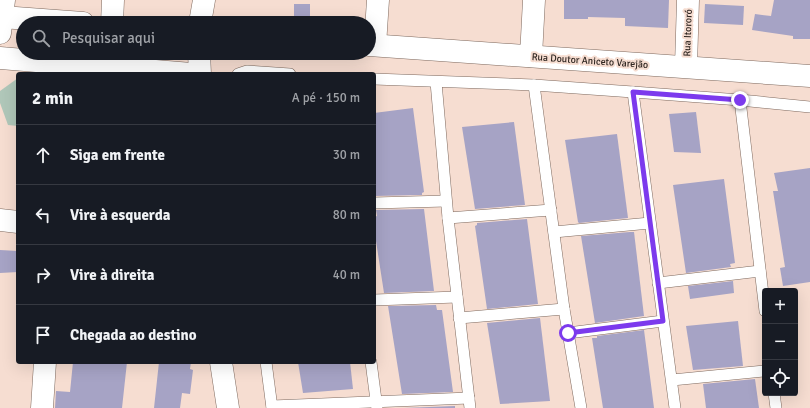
<!DOCTYPE html>
<html lang="pt">
<meta charset="utf-8">
<style>
:root{--surface:#171b24;--page:#20242c;--text:#f1f3f6;--muted:#9ea1a6;--line:#363941}
body{margin:0;font-family:Signika,sans-serif;background:var(--page);color:var(--text)}
.controls{position:absolute;right:12px;bottom:12px;display:grid;overflow:hidden;border-radius:4px;box-shadow:0 4px 16px #0002}
.controls button{width:36px;height:36px;display:grid;place-items:center;padding:0;border:0;border-bottom:1px solid var(--line);background:var(--surface);color:var(--text);font:20px sans-serif}
.stop{position:absolute;width:12px;height:12px;margin:-9px;border:3px solid #7c3aed;border-radius:50%;background:#fff}
.stop.end{background:#7c3aed;border-color:#fff;box-shadow:0 1px 4px #0008}
.list{margin:0;padding:0;list-style:none}
h2{display:flex;justify-content:space-between;align-items:center;height:52px;margin:0;padding:0 16px;font-size:17px}
h2 small{font-size:13px;font-weight:400;color:var(--muted)}
.list li{display:grid;grid-template-columns:26px 1fr auto;gap:12px;align-items:center;box-sizing:border-box;height:60px;padding:0 16px;border-top:1px solid var(--line)}
.list b{display:block;font-size:15px;white-space:nowrap}
.list em{font-size:13px;font-style:normal;color:var(--muted)}
.icon{flex:none;width:22px;height:22px;fill:none;stroke:currentColor;stroke-width:2;stroke-linecap:round;stroke-linejoin:round}
.map{position:relative;flex:none;width:810px;height:408px;overflow:hidden}
.search{position:absolute;background:var(--surface);box-shadow:0 4px 16px #0002;left:16px;top:16px;width:360px;height:44px;display:flex;align-items:center;gap:10px;box-sizing:border-box;padding:0 14px;border-radius:22px;color:var(--muted);font-size:15px}
.panel{position:absolute;background:var(--surface);box-shadow:0 4px 16px #0002;left:16px;top:72px;width:360px;height:292px;border-radius:4px}
.map>svg:first-child{display:block}
</style>
<div class="map">
<svg width="810" height="408" viewBox="0 0 810 408">
<rect width="100%" height="100%" fill="#f6ddd1"/>
<!-- green -->
<polygon fill="#b0c7b9" points="18,78 18,126 8,125 0,103 0,91"/>
<!-- building -->
<g fill="#a6a3c5">
<polygon points="564,0 669,0 668,28 625,26 625,18 588,17 588,19 564,19"/>
<polygon points="774,0 810,0 810,39 793,39 793,36 752,30 755,14 771,16"/>
<rect x="294" y="4" width="16" height="19"/>
<polygon points="705,4 744,6 743,25 704,23"/>
<polygon points="413,108 424,192 422,193 422,195 374,196 374,113"/>
<polygon points="696,112 701,153 674,152 669,114"/>
<polygon points="514,122 525,205 475,209 462,127"/>
<polygon points="617,134 628,218 579,223 578,222 565,140"/>
<polygon points="810,168 810,282 783,286 780,268 785,267 773,191 778,191 774,173"/>
<polygon points="724,179 735,263 730,264 731,267 686,273 673,185"/>
<polygon points="424,209 434,291 384,293 374,228 374,217 377,216 376,210"/>
<polygon points="527,219 538,304 487,309 475,226 477,225 477,223"/>
<polygon points="630,232 634,232 644,316 595,323 581,236"/>
<polygon points="0,250 18,251 18,272 0,273"/>
<polygon points="733,281 734,293 690,299 688,286"/>
<polygon points="436,305 437,310 442,310 453,392 402,394 388,306"/>
<polygon points="540,318 550,401 500,404 487,323"/>
<polygon points="738,321 743,366 693,370 686,326"/>
<polygon points="644,330 654,408 603,408 592,338 597,338 597,336"/>
<polygon points="73,362 127,362 122,408 55,408 56,391 70,392"/>
<polygon points="159,362 191,362 190,369 193,370 190,394 182,393 180,408 154,408"/>
<polygon points="298,362 350,362 353,389 303,393"/>
<polygon points="755,379 759,408 706,408 703,384"/>
<polygon points="455,406 455,408 404,408"/>
</g>
<g fill="none" stroke-linecap="round" stroke-linejoin="round">
<!-- service casing -->
<g stroke="#7e695e" stroke-width="12">
<g id="service">
<polyline points="238,74 247,71 290,74"/>
<polyline points="374,79 534,85 633,92 675,408"/>
<polyline points="436,82 448,218 470,408"/>
<polyline points="534,85 564,309 581,408"/>
<polyline points="633,92 740,100 810,107"/>
<polyline points="740,100 765,311"/>
<polyline points="374,203 446,201"/>
<polyline points="448,218 551,210"/>
<polyline points="554,232 650,223"/>
<polyline points="658,283 760,271"/>
<polyline points="374,300 457,297"/>
<polyline points="459,318 564,309"/>
<polyline points="568,333 663,321"/>
<polyline points="266,362 272,408"/>
<polyline points="371,362 377,408"/>
<polyline points="672,380 765,371"/>
<polyline points="774,393 776,408"/>
<polyline points="272,406 469,398"/>
</g>
</g>
<!-- minor casing -->
<g stroke="#7e695e" stroke-width="23">
<g id="minor">
<polyline points="2,17 83,23"/>
<polyline points="112,23 113,0"/>
<polyline points="200,23 204,0"/>
<polyline points="0,33 4,0"/>
<polyline points="369,45 810,76"/>
<polyline points="375,45 378,0"/>
<polyline points="199,53 200,74"/>
<polyline points="531,56 534,0"/>
<polyline points="0,58 191,74"/>
<polyline points="686,66 688,0"/>
<polyline points="0,220 18,222"/>
<polyline points="221,362 228,408"/>
<polyline points="42,408 45,362"/>
</g>
</g>
<!-- service -->
<use href="#service" stroke="#fff" stroke-width="11"/>
<!-- minor -->
<use href="#minor" stroke="#fff" stroke-width="22"/>
</g>
<g fill="none" stroke-linecap="round" stroke-linejoin="round">
<!-- route -->
<polyline stroke="#7c3aed" stroke-width="5" points="568,333 663,321 633,92 740,100"/>
</g>
<g text-anchor="middle" stroke-width="4" stroke-linejoin="round" paint-order="stroke">
<!-- street labels -->
<g font-size="10" fill="#2f2621" stroke="#f6ddd1">
<text transform="translate(687 33) rotate(-88)" y="4">Rua Itororó</text>
<text transform="translate(590 60) rotate(4)" y="4">Rua Doutor Aniceto Varejão</text>
</g>
</g>
</svg>
<div class="controls">
<button>+</button>
<button>−</button>
<button><svg class="icon" aria-label="locate" viewBox="0 0 24 24"><circle cx="12" cy="12" r="6"/><path d="M12 2v4M12 18v4M2 12h4M18 12h4"/></svg></button>
</div>
<div class="stop" style="left:568px;top:333px"></div>
<div class="stop end" style="left:740px;top:100px"></div>
<div class="search"><svg class="icon" aria-label="search" viewBox="0 0 24 24"><circle cx="10" cy="10" r="6"/><path d="M15 15l6 6"/></svg>Pesquisar aqui</div>
<section class="panel">
<h2>2 min<small>A pé · 150 m</small></h2>
<ul class="list">
<li><svg class="icon" aria-label="ahead" viewBox="0 0 24 24"><path d="M12 20V5M6 11l6-6 6 6"/></svg><div><b>Siga em frente</b></div><em>30 m</em></li>
<li><svg class="icon" aria-label="left" viewBox="0 0 24 24"><path d="M17 20v-9H6M10 6l-5 5 5 5"/></svg><div><b>Vire à esquerda</b></div><em>80 m</em></li>
<li><svg class="icon" aria-label="right" viewBox="0 0 24 24"><path d="M7 20v-9h11M14 6l5 5-5 5"/></svg><div><b>Vire à direita</b></div><em>40 m</em></li>
<li><svg class="icon" aria-label="arrive" viewBox="0 0 24 24"><path d="M6 21V4h12l-3 4 3 4H6"/></svg><div><b>Chegada ao destino</b></div></li>
</ul>
</section>
</div>
